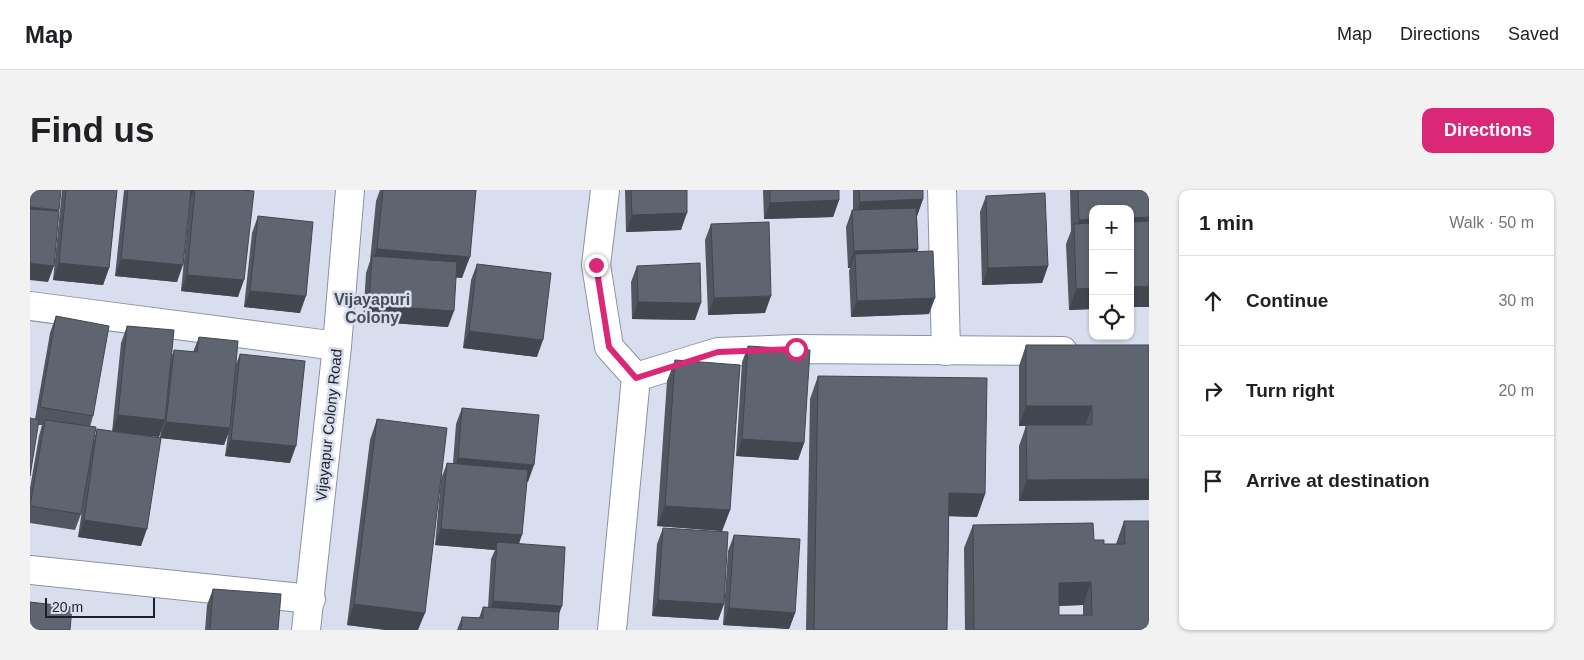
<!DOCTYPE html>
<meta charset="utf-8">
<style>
:root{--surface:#fff;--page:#f2f2f2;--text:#202124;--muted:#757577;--line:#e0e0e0;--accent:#db2777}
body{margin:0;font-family:Arial,sans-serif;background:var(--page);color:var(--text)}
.controls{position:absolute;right:15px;top:15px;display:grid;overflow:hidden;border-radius:10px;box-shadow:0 1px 4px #0004}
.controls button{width:45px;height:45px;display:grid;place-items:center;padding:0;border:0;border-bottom:1px solid var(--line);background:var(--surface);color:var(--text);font:25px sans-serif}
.scale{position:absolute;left:15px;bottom:12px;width:110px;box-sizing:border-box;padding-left:5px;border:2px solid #1d1f25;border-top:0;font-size:14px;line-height:18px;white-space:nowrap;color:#1d1f25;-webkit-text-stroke:4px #d8deee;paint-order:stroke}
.stop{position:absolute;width:15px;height:15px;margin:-11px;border:4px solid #db2777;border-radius:50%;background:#fff}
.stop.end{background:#db2777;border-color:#fff;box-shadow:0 1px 5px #0008}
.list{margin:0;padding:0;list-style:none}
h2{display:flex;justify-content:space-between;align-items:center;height:65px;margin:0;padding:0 20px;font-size:21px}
h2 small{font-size:16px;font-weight:400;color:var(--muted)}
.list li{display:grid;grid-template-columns:32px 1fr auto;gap:15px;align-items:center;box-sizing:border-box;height:90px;padding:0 20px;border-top:1px solid var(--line)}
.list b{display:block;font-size:19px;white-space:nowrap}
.list em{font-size:16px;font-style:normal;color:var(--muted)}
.icon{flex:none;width:28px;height:28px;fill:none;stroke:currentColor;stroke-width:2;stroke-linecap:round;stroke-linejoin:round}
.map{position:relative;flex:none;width:1119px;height:440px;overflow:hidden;border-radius:10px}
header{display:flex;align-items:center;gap:30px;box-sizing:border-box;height:70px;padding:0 25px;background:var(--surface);border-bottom:1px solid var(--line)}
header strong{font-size:24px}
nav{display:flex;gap:28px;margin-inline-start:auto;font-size:18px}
.intro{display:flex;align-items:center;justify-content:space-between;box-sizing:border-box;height:120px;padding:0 30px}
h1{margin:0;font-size:35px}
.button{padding:12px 22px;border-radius:10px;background:var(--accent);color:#fff;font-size:18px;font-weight:700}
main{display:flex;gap:30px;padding:0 30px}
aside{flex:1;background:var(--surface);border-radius:10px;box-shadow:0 1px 4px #0004}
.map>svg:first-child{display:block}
</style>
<header>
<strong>Map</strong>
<nav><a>Map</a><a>Directions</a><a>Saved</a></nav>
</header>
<div class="intro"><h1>Find us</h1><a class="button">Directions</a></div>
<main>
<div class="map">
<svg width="1119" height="440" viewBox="0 0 1119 440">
<rect width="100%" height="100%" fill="#d8deee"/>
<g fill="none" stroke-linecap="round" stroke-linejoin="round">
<!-- minor casing -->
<g stroke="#8c92a0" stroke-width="30">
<g id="minor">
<polyline points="575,0 566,75 579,157 606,187 688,162 766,159 1033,161"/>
<polyline points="912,0 916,161"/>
<polyline points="0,116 307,156"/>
<polyline points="0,380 281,409"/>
<polyline points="276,440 307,156 320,0"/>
<polyline points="582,440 606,187"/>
</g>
</g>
<!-- minor -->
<use href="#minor" stroke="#fff" stroke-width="28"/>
</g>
<!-- wall -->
<g fill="#525661" fill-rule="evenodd">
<polygon points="32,0 87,0 79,78 73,95 23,90"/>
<polygon points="94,0 220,0 208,107 151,101 160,10 147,92 85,86"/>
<polygon points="350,0 446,0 432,88 426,87 418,137 333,131 336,83 340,71 346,11"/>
<polygon points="595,0 657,0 651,40 596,42"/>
<polygon points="733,0 809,0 809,10 803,27 734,29"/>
<polygon points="823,0 893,0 893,9 887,26 888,59 887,62 899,124 821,127 819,81 820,78 818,78 816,37 822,20 823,20"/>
<polygon points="1040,0 1119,0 1063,119 1039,120 1036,54 1041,41"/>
<polygon points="956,6 1018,76 1012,93 952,95 950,22"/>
<polygon points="228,26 270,123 214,117 222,43"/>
<polygon points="681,34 735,123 678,125 675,50"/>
<polygon points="447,74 507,167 433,158 441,90"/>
<polygon points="607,76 665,130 602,129 601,92"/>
<path d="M26 126 63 226 60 237 64 250 67 239 82 242 91 153 97 136 141 168 144 160 163 162 169 147 206 174 210 164 260 273 195 266 198 244 194 255 131 248 111 356 48 347 53 313 51 324 45 340 0 333V298L9 246 12 235H8L5 229 20 143ZM131 239 130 248 89 242 129 247Z"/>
<polygon points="996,155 1119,155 1119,310 989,311 989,256 996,236 989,236 989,176"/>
<polygon points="718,156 774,253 768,270 706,266 712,172"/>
<polygon points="645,170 700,320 692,341 627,336 637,191"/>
<polygon points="788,186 955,304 947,327 919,326 917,440 776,440 780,209"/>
<polygon points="432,218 498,292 497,292 489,354 529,424 528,440 427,440 432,427 449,428 453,417 458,417 461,369 465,360 405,355 411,289 417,273 423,273 426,234"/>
<polygon points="347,229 388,440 356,440 317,435 340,250"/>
<path d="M1094 331 1119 440H935L934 358 943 335 1064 350 1074 354H1086ZM1053 415V425H1029V416Z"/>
<polygon points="633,338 694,414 688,430 622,426 627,354"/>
<polygon points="704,345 765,423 759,439 693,435 698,361"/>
<polygon points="183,399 248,440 175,440 177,415"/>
</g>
<!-- shaded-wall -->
<g fill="#42464f">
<polygon points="160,0 164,0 160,10 157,10"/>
<polygon points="893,9 887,26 824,28 830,12"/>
<polygon points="809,10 803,27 734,29 740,13"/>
<polygon points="0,17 29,20 23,36 0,34"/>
<polygon points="657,23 651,40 596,42 602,25"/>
<polygon points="1119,27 1119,48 1100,48 1100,28"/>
<polygon points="1063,29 1063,50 1044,43 1049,30"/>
<polygon points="347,59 440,67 432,88 341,80 341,74"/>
<polygon points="888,59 882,76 825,64 820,78 818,78 824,61"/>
<polygon points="91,69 153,75 147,92 85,86"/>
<polygon points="0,73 24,76 18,92 0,90"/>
<polygon points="29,73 79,78 73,95 23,90"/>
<polygon points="1018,76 1012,93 952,95 958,78"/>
<polygon points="157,85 214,90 208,107 151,101"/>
<polygon points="1119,96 1119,117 1100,117 1100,97"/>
<polygon points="1063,98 1063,119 1039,120 1046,99"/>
<polygon points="220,101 276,106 270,123 214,117"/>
<polygon points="741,106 735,123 678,125 684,108"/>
<polygon points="905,108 899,124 821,127 827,111"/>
<polygon points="608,112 671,113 665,130 602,129"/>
<polygon points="339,115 424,121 418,137 333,131"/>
<polygon points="439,141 513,150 507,167 433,158"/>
<polygon points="996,216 1062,216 1055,236 989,236"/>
<polygon points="88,225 135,230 129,247 82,242"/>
<polygon points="136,232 200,238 194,255 130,248"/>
<polygon points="712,249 774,253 768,270 706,266"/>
<polygon points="201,250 266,256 260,273 195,266"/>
<polygon points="428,268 504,275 498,292 422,284"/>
<polygon points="1119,289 1119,310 989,311 997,290"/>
<polygon points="919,303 955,304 947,327 911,326"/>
<polygon points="635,316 700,320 692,341 627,336"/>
<polygon points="54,330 117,339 111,356 48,347"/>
<polygon points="411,339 492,345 486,362 467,352 465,360 405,355"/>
<polygon points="1061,392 1053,415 1020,416 1029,393"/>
<polygon points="628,410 694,414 688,430 622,426"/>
<polygon points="463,411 532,416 526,432 457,428"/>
<polygon points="324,414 395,423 388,440 356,440 317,435"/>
<polygon points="699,418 765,423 759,439 693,435"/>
</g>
<!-- building -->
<g fill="#5f6471" stroke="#42464f" fill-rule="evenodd">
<polygon points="0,0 31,0 29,20 0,17"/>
<polygon points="36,0 87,0 79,78 29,73"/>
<polygon points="98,0 161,0 153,75 91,69"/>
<polygon points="165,0 209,0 224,1 214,90 157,85"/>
<polygon points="353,0 446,0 440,67 347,59"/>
<polygon points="601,0 657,0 657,23 602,25"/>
<polygon points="740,0 809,0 809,10 740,13"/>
<polygon points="829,0 893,0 893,9 830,12"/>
<polygon points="1048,0 1119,0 1119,27 1100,28 1100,19 1063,19 1063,29 1049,30"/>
<polygon points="1015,3 1018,76 958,78 956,6"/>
<polygon points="886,18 888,59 824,61 822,20"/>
<polygon points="0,19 29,21 24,76 0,73"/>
<polygon points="228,26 283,32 276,106 220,101"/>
<polygon points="1119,31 1119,96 1100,97 1100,32"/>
<polygon points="739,32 741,106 684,108 681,34"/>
<polygon points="1063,33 1063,98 1046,99 1044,34"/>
<polygon points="903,61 905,108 827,111 825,64"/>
<polygon points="342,66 427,72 424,121 339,115"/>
<polygon points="670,73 671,113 608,112 607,76"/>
<polygon points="447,74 521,83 513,150 439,141"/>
<polygon points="26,126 79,136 63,226 10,217"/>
<polygon points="97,136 144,140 135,230 88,225"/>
<polygon points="169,147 208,151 200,238 136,232 144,160 167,162"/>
<polygon points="996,155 1119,155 1119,289 997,290 996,235 1062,235 1062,216 996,216"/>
<polygon points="718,156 780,160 774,253 712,249"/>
<polygon points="210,164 275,171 266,256 201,250"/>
<polygon points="645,170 710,175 700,320 635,316"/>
<polygon points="788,186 957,188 955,304 919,303 917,440 784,440"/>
<polygon points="432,218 509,225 504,275 428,268"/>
<polygon points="0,228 9,230 0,286"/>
<polygon points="347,229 417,238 395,423 324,414"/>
<polygon points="15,230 66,237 51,324 0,316"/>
<polygon points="67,239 131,248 117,339 54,330"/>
<polygon points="417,273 498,280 492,345 411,339"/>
<path d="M1094 331H1119V440H944L943 335 1063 333 1064 350H1074V354H1095ZM1061 392 1062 425H1029V393Z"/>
<polygon points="633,338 698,342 694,414 628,410"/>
<polygon points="704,345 770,349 765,423 699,418"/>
<polygon points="467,352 535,357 532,416 463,411"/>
<polygon points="183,399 251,404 248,440 180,440"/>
<polygon points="0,412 42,417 40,440 0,440"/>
<polygon points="453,417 529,422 528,440 431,440 432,427 453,428"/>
</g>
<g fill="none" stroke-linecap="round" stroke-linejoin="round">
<!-- route -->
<polyline stroke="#db2777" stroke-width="6" points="566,75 579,157 606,188 688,162 766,159"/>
</g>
<g text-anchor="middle" stroke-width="5" stroke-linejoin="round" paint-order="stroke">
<!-- street labels -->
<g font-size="15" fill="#1d1f25" stroke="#d8deee">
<text transform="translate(299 235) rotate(-84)" y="5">Vijayapur Colony Road</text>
</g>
<!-- neighbourhood labels -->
<g font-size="16" font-weight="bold" fill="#474c59" stroke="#d8deee">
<text x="342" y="115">Vijayapuri<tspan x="342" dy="18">Colony</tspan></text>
</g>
</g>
</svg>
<div class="controls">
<button>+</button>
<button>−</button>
<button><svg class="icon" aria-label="locate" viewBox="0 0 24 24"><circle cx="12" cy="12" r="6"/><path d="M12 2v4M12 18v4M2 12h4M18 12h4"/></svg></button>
</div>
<div class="scale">20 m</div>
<div class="stop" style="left:766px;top:159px"></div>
<div class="stop end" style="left:566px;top:75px"></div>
</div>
<aside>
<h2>1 min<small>Walk · 50 m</small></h2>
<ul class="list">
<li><svg class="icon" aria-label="ahead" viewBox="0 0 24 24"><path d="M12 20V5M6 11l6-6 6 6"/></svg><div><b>Continue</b></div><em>30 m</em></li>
<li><svg class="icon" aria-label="right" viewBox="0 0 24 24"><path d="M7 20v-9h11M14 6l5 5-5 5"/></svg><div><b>Turn right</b></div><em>20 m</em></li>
<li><svg class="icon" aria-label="arrive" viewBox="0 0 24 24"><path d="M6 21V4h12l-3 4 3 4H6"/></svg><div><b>Arrive at destination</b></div></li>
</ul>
</aside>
</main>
